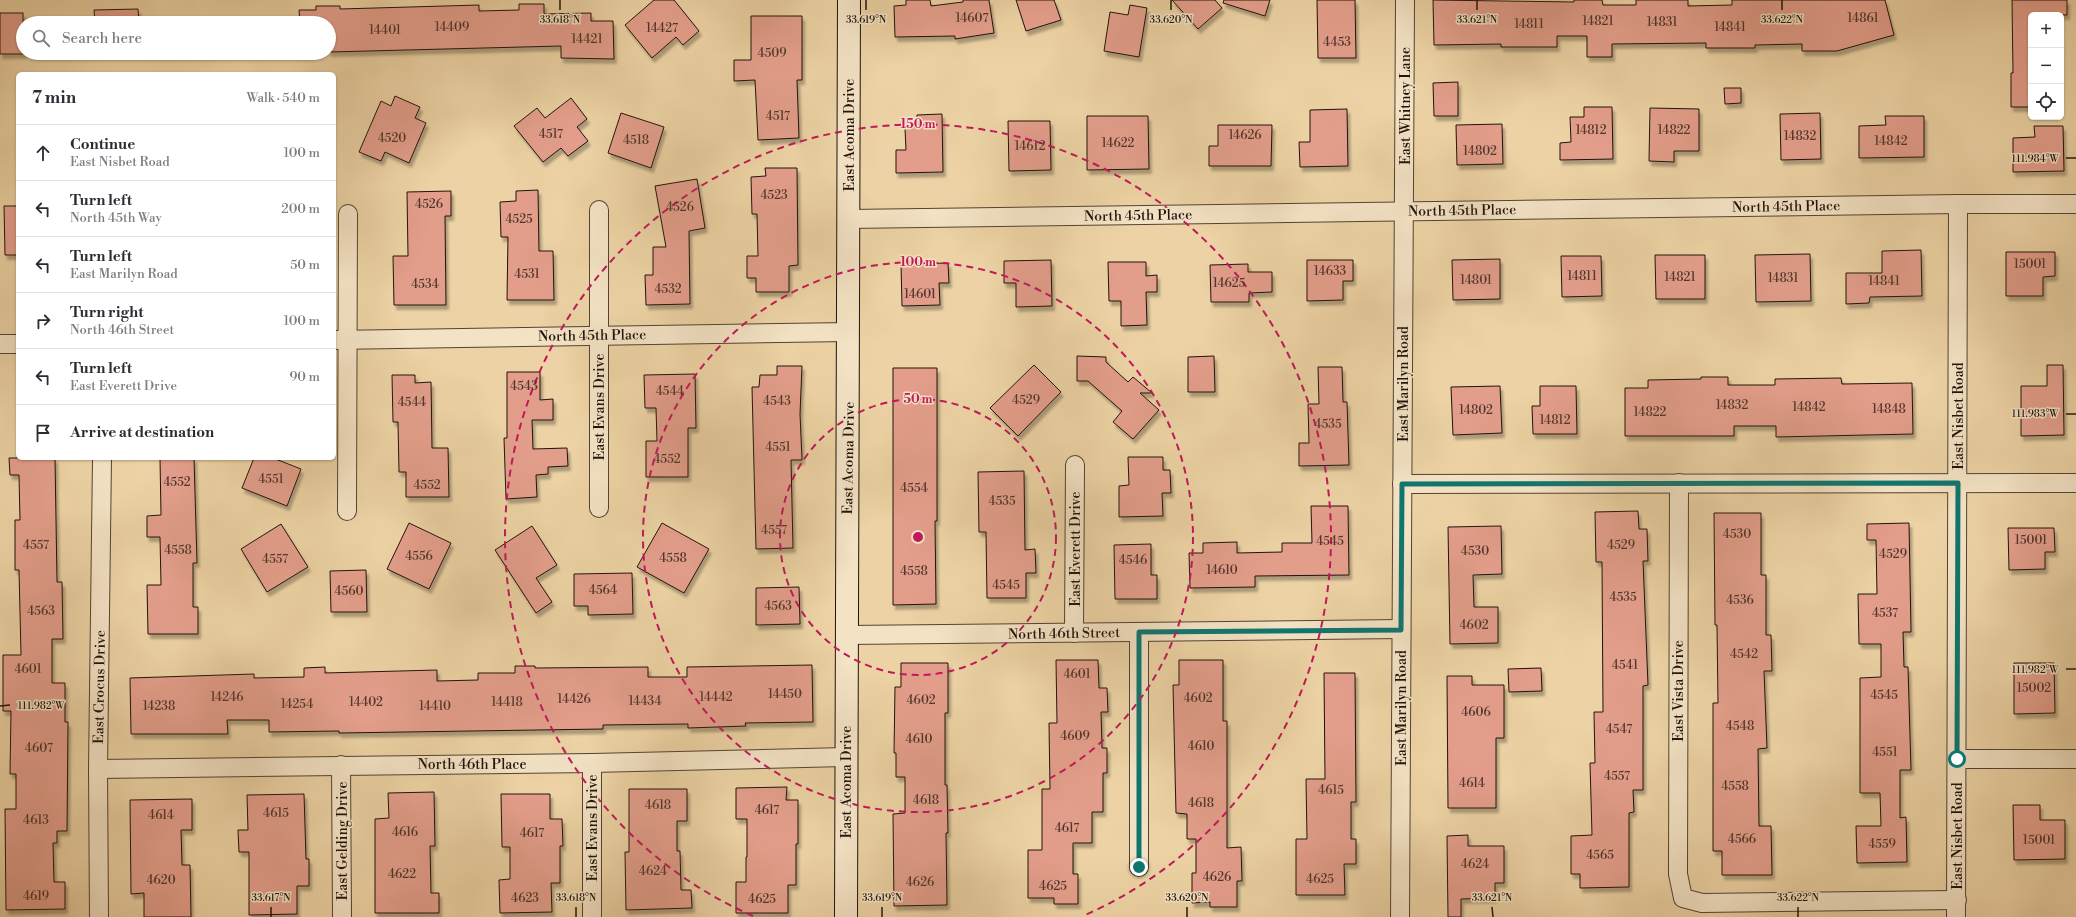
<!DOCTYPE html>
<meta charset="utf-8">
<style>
:root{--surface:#fff;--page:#f2f2f3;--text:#2b2b33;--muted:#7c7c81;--line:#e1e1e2}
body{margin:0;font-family:"Libre Bodoni",serif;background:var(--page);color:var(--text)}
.controls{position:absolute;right:12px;top:12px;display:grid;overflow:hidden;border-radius:6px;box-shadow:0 1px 3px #0004}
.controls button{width:36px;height:36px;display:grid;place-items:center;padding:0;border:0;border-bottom:1px solid var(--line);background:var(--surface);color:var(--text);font:20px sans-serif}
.stop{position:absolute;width:12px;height:12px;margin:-9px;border:3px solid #0f766e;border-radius:50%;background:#fff}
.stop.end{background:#0f766e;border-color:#fff;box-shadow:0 1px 4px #0008}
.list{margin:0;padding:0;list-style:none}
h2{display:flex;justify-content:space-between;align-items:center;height:52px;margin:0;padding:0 16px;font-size:17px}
h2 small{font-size:13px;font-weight:400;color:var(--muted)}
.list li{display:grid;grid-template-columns:26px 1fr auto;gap:12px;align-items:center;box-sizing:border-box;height:56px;padding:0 16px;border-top:1px solid var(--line)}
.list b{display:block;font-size:15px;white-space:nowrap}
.list p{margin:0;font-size:13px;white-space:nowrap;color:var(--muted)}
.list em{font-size:13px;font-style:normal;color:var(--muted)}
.icon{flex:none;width:22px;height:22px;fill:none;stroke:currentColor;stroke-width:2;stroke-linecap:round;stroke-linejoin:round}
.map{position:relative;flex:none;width:2076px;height:917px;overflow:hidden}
.search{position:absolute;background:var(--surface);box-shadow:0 1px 3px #0004;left:16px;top:16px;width:320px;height:44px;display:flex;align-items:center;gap:10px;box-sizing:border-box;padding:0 14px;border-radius:22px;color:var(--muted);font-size:15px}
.panel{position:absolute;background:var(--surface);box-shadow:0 1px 3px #0004;left:16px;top:72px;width:320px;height:388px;border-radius:6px}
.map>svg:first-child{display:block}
</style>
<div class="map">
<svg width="2076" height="917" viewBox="0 0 2076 917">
<defs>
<filter id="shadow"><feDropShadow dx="2.5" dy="4.5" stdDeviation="1" flood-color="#0004"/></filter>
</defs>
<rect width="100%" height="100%" fill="#ecd2a4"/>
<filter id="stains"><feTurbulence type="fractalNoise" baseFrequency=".005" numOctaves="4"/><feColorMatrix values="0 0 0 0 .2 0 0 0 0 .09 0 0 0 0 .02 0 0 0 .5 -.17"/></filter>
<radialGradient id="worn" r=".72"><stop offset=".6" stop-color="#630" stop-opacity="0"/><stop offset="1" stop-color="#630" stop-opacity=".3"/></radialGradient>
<!-- building -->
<g fill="#e39e8b" stroke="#20130c" filter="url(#shadow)">
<polygon points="654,0 674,0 699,31 683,45 676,37 652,58 625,25"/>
<polygon points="906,0 930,0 931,6 963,2 963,0 989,0 994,33 955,39 955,36 895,37 894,6 906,5"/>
<polygon points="1016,0 1054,0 1061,20 1026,31"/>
<polygon points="1172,0 1215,0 1222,8 1198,29"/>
<polygon points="1224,0 1270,0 1265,16 1223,3"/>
<polygon points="1317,0 1355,0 1356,58 1318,58"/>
<polygon points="1433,0 1574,2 1574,0 1602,0 1603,5 1636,5 1636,0 1688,0 1688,6 1732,5 1732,0 1885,0 1894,35 1837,51 1802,51 1802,44 1755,45 1755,48 1706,48 1706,43 1612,44 1612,57 1587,57 1587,36 1557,36 1557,47 1501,47 1501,44 1434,45"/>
<polygon points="2012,0 2067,0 2067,15 2031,15 2031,107 2011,107 2011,73 2013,73"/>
<polygon points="519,4 544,4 544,14 591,13 591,21 613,21 614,59 561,58 561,46 329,52 329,23 300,23 299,10 316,10 316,6 340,6 340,9 479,5 479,11 519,10"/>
<polygon points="1130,5 1147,8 1139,57 1104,51 1110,12 1128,15"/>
<polygon points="138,9 139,23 95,23 94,10"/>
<rect x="0" y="13" width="23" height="41"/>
<polygon points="751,16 802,16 802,80 797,80 799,138 758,140 755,80 734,81 734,60 751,60"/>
<polygon points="1458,82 1458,116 1434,116 1433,83"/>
<polygon points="1724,88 1741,88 1741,103 1725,104"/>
<polygon points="395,96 420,107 415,118 426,123 409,163 385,152 381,161 359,152 381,101 391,106"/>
<polygon points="571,98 587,119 577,127 588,141 568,156 561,148 543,162 514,126 537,108 545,118"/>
<polygon points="1584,107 1612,107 1613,159 1560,160 1560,143 1571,142 1570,117 1584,117"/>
<polygon points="1650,108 1699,109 1699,151 1674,151 1674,162 1649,161"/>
<polygon points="1347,109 1348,166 1300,167 1299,142 1310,142 1310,110"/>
<polygon points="621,113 664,127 651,168 608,153"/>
<polygon points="1820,113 1821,159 1781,160 1780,114"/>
<polygon points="942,114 943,172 896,173 896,150 906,150 905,128 917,127 917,115"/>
<polygon points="1087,116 1148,116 1149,169 1087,170"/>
<polygon points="1885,116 1924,116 1924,157 1859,158 1859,126 1886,125"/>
<polygon points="1008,121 1050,121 1051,170 1009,171"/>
<polygon points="1502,124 1503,164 1457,165 1456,125"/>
<polygon points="1218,125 1272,125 1271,166 1209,166 1209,146 1218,146"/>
<polygon points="2034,126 2063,126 2064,171 2013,172 2013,138 2035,137"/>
<polygon points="765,168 797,168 798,265 789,266 789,292 756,292 756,278 747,278 747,256 758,256 757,214 752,214 751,177 766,176"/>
<polygon points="697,179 705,228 689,231 690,304 646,305 645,275 653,275 653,247 666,247 655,186"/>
<polygon points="538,190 539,251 553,251 554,300 507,300 508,237 501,237 500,202 516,201 516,191"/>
<polygon points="451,191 451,216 445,216 446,305 394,305 393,256 408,256 407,192"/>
<polygon points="4,206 18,206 18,255 5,255"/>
<polygon points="1921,250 1922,296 1870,297 1869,303 1846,304 1846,273 1882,273 1882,251"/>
<polygon points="2006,252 2055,252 2055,276 2043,277 2043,296 2006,296"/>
<polygon points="1810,254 1811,301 1756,302 1755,255"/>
<polygon points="1655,255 1705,255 1705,299 1656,299"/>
<polygon points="1561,256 1601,256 1602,296 1562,297"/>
<polygon points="1500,259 1500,299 1453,300 1452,260"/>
<polygon points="1051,260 1052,306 1016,307 1016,283 1004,283 1004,261"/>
<polygon points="1307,260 1353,260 1353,281 1343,281 1343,300 1307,301"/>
<polygon points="1108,262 1146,262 1146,276 1157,275 1157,292 1146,292 1147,325 1121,326 1121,301 1109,301"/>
<polygon points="948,263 949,283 939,283 940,305 902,306 901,264"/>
<polygon points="1248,264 1248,272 1272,272 1272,292 1249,293 1249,302 1211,302 1210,265"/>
<polygon points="1077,356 1106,357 1106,362 1128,382 1133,377 1152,393 1140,393 1159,410 1133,439 1113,422 1122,411 1088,381 1077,381"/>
<polygon points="1214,356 1215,392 1188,392 1188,357"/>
<polygon points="1034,365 1061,392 1018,436 990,408"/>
<polygon points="2047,365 2063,365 2064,435 2021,436 2021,386 2047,386"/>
<polygon points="777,366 802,366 800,414 802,460 791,460 793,548 756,549 752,387 759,387 760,375 777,375"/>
<polygon points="1318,367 1342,367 1343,402 1347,402 1349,465 1299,466 1299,443 1309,443 1308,404 1319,404"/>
<polygon points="893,368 937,368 937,521 935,521 936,604 893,605"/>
<polygon points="507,372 540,372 540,400 553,399 553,420 532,420 533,449 567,448 568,466 548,467 548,474 536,475 537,497 506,499 504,438 507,438"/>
<polygon points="695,374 696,428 688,428 688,477 646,477 646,441 657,441 656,408 645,408 644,375"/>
<polygon points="392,375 415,375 415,383 431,382 432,448 448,448 449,497 406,497 406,472 399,472 398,422 393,422"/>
<polygon points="1701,377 1728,377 1728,385 1775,385 1775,379 1841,378 1842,384 1912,383 1913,434 1776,437 1776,426 1734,426 1734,436 1625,436 1625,388 1648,388 1648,380 1701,379"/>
<polygon points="1500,386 1502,433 1453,435 1451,387"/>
<polygon points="1540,386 1576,386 1577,434 1533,434 1532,406 1540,406"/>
<polygon points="1128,457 1163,457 1163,470 1170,470 1171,493 1162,493 1163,516 1119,517 1119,486 1129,485"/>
<polygon points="9,458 55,458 57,582 62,582 63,639 52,639 52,683 65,683 65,722 68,722 67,831 57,831 57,843 53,843 54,882 65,882 65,909 6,910 5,809 16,809 16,774 10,774 11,711 3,711 3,655 21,655 19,570 15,570 15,520 20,520 19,475 10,475"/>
<polygon points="160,458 194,458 197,563 193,563 193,607 198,607 198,634 148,634 147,585 161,585 160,537 147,537 147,516 161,515"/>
<polygon points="254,458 273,458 301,469 287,506 242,488"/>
<polygon points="1024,471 1025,550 1035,549 1036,573 1026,573 1026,598 987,598 986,532 979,532 978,472"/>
<polygon points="1311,506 1348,506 1349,575 1255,576 1255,587 1190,588 1189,553 1203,553 1203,543 1237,542 1237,553 1282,552 1282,543 1312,543"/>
<polygon points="1638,511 1639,529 1647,529 1648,561 1643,561 1648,685 1643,686 1643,790 1633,790 1634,812 1629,813 1629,887 1580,888 1580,874 1571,874 1571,836 1592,835 1590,763 1595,763 1594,712 1603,712 1602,562 1596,562 1595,512"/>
<polygon points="1714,513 1761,513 1761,575 1766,575 1766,635 1771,635 1772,671 1764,671 1767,748 1758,749 1759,826 1771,826 1772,875 1722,875 1722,851 1713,851 1713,703 1718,703 1717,625 1715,625"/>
<polygon points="409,523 451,543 429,589 387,569"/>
<polygon points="662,523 709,549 684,593 637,567"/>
<polygon points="1909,523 1911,632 1903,632 1904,667 1908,667 1911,770 1900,770 1900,818 1906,817 1907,862 1857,863 1856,826 1881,826 1880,793 1860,793 1860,678 1881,677 1881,644 1859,644 1858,594 1877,594 1876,540 1867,540 1867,524"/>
<polygon points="281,524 308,567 267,592 241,549"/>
<polygon points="532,526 557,565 536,578 552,602 536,613 495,550"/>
<polygon points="1501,526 1502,574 1473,575 1474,607 1498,607 1498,643 1450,644 1448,527"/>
<polygon points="2008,528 2054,528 2055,552 2045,552 2045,569 2009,570"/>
<polygon points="1151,544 1151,575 1157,575 1157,599 1115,599 1114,545"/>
<polygon points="366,570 367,612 331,612 330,571"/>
<polygon points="632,573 633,614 588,615 588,606 574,606 574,574"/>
<polygon points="799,587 800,624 756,625 756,588"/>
<polygon points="1056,660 1098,660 1099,688 1107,688 1108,712 1101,712 1102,748 1107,748 1107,773 1103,773 1103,812 1092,812 1092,843 1073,843 1073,874 1078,874 1078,904 1054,904 1054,898 1028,898 1028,850 1042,850 1042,789 1050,789 1049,723 1057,723"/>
<polygon points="1179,660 1223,660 1223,721 1227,721 1227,848 1241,847 1242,881 1237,881 1237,907 1210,907 1210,902 1192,903 1192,873 1196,873 1196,839 1187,839 1187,814 1176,813 1173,685 1179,685"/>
<polygon points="901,663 948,663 948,713 945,713 945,785 947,785 948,833 946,833 947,905 894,906 893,814 905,813 905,777 896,777 896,753 894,753 895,687 901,687"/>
<polygon points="2014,663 2054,663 2055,713 2014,714"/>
<polygon points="812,665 813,722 745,723 746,726 688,728 688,724 603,725 603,729 339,733 339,731 269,732 269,720 227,720 228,734 131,734 130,678 254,674 254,678 304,677 304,668 325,667 325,673 437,670 437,681 478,680 478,673 515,673 515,666 535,666 535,668 648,667 648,677 687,677 687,667"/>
<polygon points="1541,668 1542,691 1509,692 1508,669"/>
<polygon points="1324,673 1355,673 1356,802 1351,802 1351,839 1356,839 1356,864 1344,864 1345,895 1296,895 1296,839 1307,839 1306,779 1325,779"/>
<polygon points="1447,676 1472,676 1472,685 1504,685 1504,738 1496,738 1496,808 1448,808"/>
<polygon points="787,787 786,800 798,800 798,844 796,844 796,885 788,885 788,913 736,913 736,882 746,882 746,857 747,857 747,819 736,819 736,788"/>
<polygon points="629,789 687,789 687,821 677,821 677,851 680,851 681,890 691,890 692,908 626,910 625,852 629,852"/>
<polygon points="434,792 435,846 430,846 431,893 439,893 439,913 375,913 375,819 389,818 388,793"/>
<polygon points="304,794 306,859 309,859 309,886 297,886 297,914 249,915 249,852 239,852 238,830 248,830 247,795"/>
<polygon points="501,794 550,794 550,819 562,819 563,846 560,846 560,883 551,883 552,912 500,913 499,880 510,879 510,847 502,847"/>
<polygon points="192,799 192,830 181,830 182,865 190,865 191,917 144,917 144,893 131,894 130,800"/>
<polygon points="2013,805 2040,805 2040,820 2065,820 2065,859 2014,860"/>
<polygon points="1468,835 1468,846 1504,846 1504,883 1495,883 1495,898 1461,899 1461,917 1448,917 1447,836"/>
</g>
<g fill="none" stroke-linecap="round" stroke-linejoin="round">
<!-- street casing -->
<g stroke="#534332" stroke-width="20">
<g id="street">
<polyline points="848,219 1958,204 2076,204"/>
<polyline points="334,340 849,332"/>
<polyline points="0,344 18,344"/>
<polyline points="1679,483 1678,874 1683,898 1702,903 1957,900"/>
<polyline points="1402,484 2076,483"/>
<polyline points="599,508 599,210"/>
<polyline points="347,511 348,214"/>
<polyline points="1074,633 1075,465"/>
<polyline points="846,635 1401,629"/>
<polyline points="1957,759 2076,759"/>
<polyline points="592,763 592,917"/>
<polyline points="341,765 342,917"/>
<polyline points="98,769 592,763 846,757"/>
<polyline points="1139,867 1139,632"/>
<polyline points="99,917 98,769 102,458"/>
<polyline points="1400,917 1405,0"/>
<polyline points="1956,917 1958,204"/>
</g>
</g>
<!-- secondary casing -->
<g stroke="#20130c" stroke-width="24">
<polyline id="secondary" points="846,917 849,0"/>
</g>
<!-- street -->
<use href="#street" stroke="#f3e2c4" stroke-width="18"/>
<!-- secondary -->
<use href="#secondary" stroke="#f3e2c4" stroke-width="22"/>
</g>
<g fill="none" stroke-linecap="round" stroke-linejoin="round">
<!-- route -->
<polyline stroke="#0f766e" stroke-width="5" points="1139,867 1139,632 1401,630 1402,484 1958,483 1957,759"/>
</g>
<!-- ticks -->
<path fill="none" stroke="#20130c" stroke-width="1.5" d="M560 0V10M866 0V10M1171 0V10M1477 0V10M1782 0V10M2066 158H2076M2066 414H2076M2066 669H2076M0 706 10 705M271 907V917M576 907V917M882 907V917M1187 907V917M1492 907 1493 917M1798 907V917"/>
<!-- distance rings -->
<g fill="none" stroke="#c2185b" stroke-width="2" stroke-dasharray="7 5">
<circle cx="918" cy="537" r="138"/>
<circle cx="918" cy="537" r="275"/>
<path d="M753 916A413 413 0 1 1 1083 916"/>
</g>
<g text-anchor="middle" stroke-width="3" stroke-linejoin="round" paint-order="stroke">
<!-- number labels -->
<g font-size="12" fill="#51362c">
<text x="972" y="22">14607</text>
<text x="1863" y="22">14861</text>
<text x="1598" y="25">14821</text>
<text x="1662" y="26">14831</text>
<text x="1529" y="28">14811</text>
<text x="452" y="31">14409</text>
<text x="1730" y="31">14841</text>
<text x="662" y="32">14427</text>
<text x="385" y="34">14401</text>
<text x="587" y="43">14421</text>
<text x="1337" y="46">4453</text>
<text x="772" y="57">4509</text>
<text x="778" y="120">4517</text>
<text x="1591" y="134">14812</text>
<text x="1674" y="134">14822</text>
<text x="551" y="138">4517</text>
<text x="1245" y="139">14626</text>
<text x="1800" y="140">14832</text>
<text x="392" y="142">4520</text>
<text x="636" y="144">4518</text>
<text x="1891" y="145">14842</text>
<text x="1118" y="147">14622</text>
<text x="1030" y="150">14612</text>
<text x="1480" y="155">14802</text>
<text x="774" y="199">4523</text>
<text x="429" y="208">4526</text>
<text x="680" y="211">4526</text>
<text x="519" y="223">4525</text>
<text x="2030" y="268">15001</text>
<text x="1330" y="275">14633</text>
<text x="527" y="278">4531</text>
<text x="1582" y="280">14811</text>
<text x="1680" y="281">14821</text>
<text x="1783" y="282">14831</text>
<text x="1476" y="284">14801</text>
<text x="1884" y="285">14841</text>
<text x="1229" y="287">14625</text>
<text x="425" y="288">4534</text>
<text x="668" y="293">4532</text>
<text x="920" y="298">14601</text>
<text x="524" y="390">4543</text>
<text x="670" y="395">4544</text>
<text x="1026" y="404">4529</text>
<text x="777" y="405">4543</text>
<text x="412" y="406">4544</text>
<text x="1732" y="409">14832</text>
<text x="1809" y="411">14842</text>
<text x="1889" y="413">14848</text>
<text x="1476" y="414">14802</text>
<text x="1650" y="416">14822</text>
<text x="1555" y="424">14812</text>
<text x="1328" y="428">4535</text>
<text x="778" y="451">4551</text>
<text x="667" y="463">4552</text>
<text x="271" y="483">4551</text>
<text x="177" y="486">4552</text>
<text x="427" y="489">4552</text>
<text x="914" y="492">4554</text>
<text x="1002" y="505">4535</text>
<text x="774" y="534">4557</text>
<text x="1737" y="538">4530</text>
<text x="2031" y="544">15001</text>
<text x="1330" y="545">4545</text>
<text x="36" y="549">4557</text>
<text x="1621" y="549">4529</text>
<text x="178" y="554">4558</text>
<text x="1475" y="555">4530</text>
<text x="1893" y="558">4529</text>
<text x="419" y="560">4556</text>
<text x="673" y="562">4558</text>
<text x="275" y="563">4557</text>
<text x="1133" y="564">4546</text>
<text x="1222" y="574">14610</text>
<text x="914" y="575">4558</text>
<text x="1006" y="589">4545</text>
<text x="603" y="594">4564</text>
<text x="349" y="595">4560</text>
<text x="1623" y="601">4535</text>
<text x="1740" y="604">4536</text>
<text x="778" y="610">4563</text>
<text x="41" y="615">4563</text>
<text x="1885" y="617">4537</text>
<text x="1474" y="629">4602</text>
<text x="1744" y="658">4542</text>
<text x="1625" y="669">4541</text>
<text x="28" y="673">4601</text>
<text x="1077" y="678">4601</text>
<text x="2034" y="692">15002</text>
<text x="785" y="698">14450</text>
<text x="1884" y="699">4545</text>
<text x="227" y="701">14246</text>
<text x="716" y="701">14442</text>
<text x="1198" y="702">4602</text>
<text x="574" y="703">14426</text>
<text x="921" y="704">4602</text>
<text x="645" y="705">14434</text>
<text x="366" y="706">14402</text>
<text x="507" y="706">14418</text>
<text x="297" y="708">14254</text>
<text x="159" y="710">14238</text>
<text x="435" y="710">14410</text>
<text x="1476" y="716">4606</text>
<text x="1740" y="730">4548</text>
<text x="1619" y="733">4547</text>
<text x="1075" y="740">4609</text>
<text x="919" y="743">4610</text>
<text x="1201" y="750">4610</text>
<text x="39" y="752">4607</text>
<text x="1885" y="756">4551</text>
<text x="1617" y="780">4557</text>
<text x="1472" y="787">4614</text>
<text x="1735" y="790">4558</text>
<text x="1331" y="794">4615</text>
<text x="926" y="804">4618</text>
<text x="1201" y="807">4618</text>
<text x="658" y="809">4618</text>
<text x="767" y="814">4617</text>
<text x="276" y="817">4615</text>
<text x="161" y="819">4614</text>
<text x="36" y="824">4613</text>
<text x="1067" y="832">4617</text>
<text x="405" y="836">4616</text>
<text x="532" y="837">4617</text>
<text x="1742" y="843">4566</text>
<text x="2039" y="844">15001</text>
<text x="1882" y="848">4559</text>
<text x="1600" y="859">4565</text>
<text x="1475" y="868">4624</text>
<text x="653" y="875">4624</text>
<text x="402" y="878">4622</text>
<text x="1217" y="881">4626</text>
<text x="1320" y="883">4625</text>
<text x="161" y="884">4620</text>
<text x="920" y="886">4626</text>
<text x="1053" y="890">4625</text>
<text x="36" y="900">4619</text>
<text x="525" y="902">4623</text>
<text x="762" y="903">4625</text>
</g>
<!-- street labels -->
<g font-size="14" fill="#20130c" stroke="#f3e2c4">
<text transform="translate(1405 106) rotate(-90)" y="5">East Whitney Lane</text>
<text transform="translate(849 135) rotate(-90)" y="5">East Acoma Drive</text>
<text transform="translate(1786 206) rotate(-1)" y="5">North 45th Place</text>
<text transform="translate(1462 210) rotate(-1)" y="5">North 45th Place</text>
<text transform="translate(1138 215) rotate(-1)" y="5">North 45th Place</text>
<text transform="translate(592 335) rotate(-1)" y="5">North 45th Place</text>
<text transform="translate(1403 384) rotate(-90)" y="5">East Marilyn Road</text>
<text transform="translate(599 407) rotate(-90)" y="5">East Evans Drive</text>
<text transform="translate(1958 416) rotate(-90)" y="5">East Nisbet Road</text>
<text transform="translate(848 458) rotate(-89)" y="5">East Acoma Drive</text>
<text transform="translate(1075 549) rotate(-90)" y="5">East Everett Drive</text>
<text transform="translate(1064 633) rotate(-1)" y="5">North 46th Street</text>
<text transform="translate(99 687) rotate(-89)" y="5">East Crocus Drive</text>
<text transform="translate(1678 691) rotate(-90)" y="5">East Vista Drive</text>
<text transform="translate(1401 708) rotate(-90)" y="5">East Marilyn Road</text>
<text x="472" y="769">North 46th Place</text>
<text transform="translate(846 782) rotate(-90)" y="5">East Acoma Drive</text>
<text transform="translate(592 828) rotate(-90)" y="5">East Evans Drive</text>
<text transform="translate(1957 836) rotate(-90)" y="5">East Nisbet Road</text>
<text transform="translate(342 841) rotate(-90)" y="5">East Gelding Drive</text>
</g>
</g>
<g font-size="10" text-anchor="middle" fill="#20130c" stroke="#f3e2c4" stroke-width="3" stroke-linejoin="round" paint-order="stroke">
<text x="560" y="23">33.618°N</text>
<text x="866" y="23">33.619°N</text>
<text x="1171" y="23">33.620°N</text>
<text x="1477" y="23">33.621°N</text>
<text x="1782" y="23">33.622°N</text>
<text x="2035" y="162">111.984°W</text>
<text x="2035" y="417">111.983°W</text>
<text x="2035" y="673">111.982°W</text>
<text x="41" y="709">111.982°W</text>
<text x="271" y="901">33.617°N</text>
<text x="576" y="901">33.618°N</text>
<text x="882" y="901">33.619°N</text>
<text x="1187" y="901">33.620°N</text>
<text x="1492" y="901">33.621°N</text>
<text x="1798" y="901">33.622°N</text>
</g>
<circle cx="918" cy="537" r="6" fill="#c2185b" stroke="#f3e2c4" stroke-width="2"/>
<g font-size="12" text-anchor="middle" font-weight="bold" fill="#c2185b" stroke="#f3e2c4" stroke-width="3" stroke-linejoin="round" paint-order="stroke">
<text x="918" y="128">150 m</text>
<text x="918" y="266">100 m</text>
<text x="918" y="403">50 m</text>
</g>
<rect width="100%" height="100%" filter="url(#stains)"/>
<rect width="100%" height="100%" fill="url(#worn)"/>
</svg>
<div class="controls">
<button>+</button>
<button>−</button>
<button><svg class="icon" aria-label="locate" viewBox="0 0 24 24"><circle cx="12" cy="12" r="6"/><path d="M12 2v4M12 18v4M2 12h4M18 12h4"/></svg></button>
</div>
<div class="stop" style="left:1957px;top:759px"></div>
<div class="stop end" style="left:1139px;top:867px"></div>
<div class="search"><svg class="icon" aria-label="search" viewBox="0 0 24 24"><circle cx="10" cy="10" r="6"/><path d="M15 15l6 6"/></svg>Search here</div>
<section class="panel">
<h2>7 min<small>Walk · 540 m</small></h2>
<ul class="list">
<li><svg class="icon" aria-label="ahead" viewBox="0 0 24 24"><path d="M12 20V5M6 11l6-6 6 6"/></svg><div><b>Continue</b><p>East Nisbet Road</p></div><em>100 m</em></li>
<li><svg class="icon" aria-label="left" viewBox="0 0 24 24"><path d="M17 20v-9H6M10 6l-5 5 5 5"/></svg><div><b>Turn left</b><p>North 45th Way</p></div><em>200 m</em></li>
<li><svg class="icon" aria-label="left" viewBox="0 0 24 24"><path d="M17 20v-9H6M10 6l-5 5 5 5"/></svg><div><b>Turn left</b><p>East Marilyn Road</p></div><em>50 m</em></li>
<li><svg class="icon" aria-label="right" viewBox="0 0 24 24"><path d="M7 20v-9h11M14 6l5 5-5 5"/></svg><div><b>Turn right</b><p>North 46th Street</p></div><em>100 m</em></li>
<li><svg class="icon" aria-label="left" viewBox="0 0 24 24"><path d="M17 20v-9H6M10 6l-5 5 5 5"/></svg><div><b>Turn left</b><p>East Everett Drive</p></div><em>90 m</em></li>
<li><svg class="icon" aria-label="arrive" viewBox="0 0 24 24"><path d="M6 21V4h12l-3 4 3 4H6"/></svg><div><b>Arrive at destination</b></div></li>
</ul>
</section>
</div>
